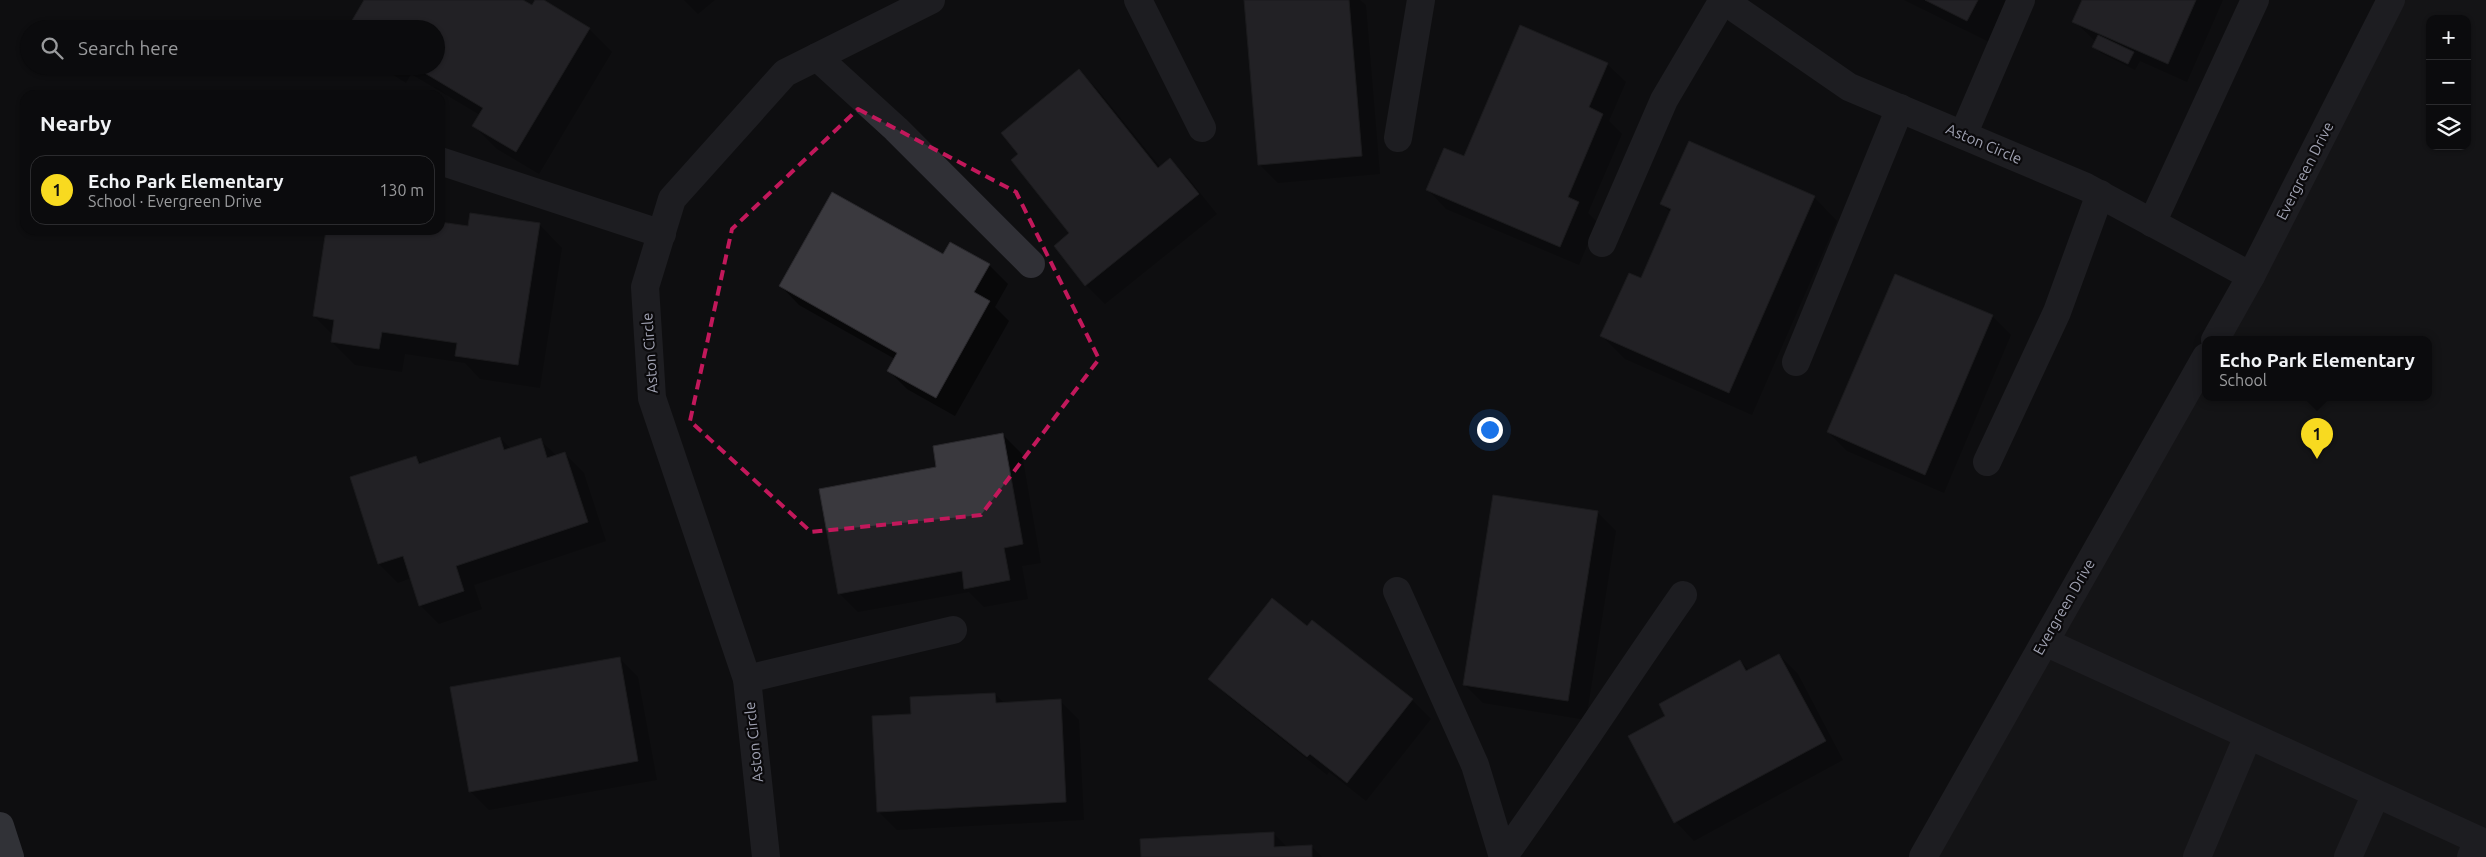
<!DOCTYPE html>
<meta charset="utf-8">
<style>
:root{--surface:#0b0b0d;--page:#19191b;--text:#f1f3f6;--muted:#9a9b9d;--line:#2b2b2e;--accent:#f8da20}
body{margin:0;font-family:Ubuntu,sans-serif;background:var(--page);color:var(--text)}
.controls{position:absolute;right:15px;top:15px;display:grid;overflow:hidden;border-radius:10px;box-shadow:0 1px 4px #0004}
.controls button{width:45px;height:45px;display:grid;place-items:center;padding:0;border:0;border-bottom:1px solid var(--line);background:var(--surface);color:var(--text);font:25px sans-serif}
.you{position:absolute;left:1489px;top:429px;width:18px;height:18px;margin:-12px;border:4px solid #fff;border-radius:50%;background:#1a73e8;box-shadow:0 0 0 8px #1a73e833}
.badge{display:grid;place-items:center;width:32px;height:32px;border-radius:50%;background:var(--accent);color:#111;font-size:16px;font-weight:700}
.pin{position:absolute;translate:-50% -41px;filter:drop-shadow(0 1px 2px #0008)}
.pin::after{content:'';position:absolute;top:26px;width:18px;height:15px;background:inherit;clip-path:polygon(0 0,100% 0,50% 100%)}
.popup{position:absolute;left:2202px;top:336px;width:230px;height:65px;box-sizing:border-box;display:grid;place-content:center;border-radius:10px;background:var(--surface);filter:drop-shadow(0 1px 4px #0005);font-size:16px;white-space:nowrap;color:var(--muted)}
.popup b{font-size:19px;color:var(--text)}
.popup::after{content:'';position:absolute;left:50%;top:100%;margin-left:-10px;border:10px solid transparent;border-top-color:var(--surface)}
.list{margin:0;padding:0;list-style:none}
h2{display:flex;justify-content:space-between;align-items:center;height:65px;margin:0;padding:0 20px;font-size:21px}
h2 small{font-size:16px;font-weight:400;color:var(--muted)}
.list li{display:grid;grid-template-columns:32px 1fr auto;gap:15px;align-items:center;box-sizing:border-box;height:70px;margin:0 10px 10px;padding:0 10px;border:1px solid var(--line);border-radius:15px}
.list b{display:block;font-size:19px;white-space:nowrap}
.list p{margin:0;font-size:16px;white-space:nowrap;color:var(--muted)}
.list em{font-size:16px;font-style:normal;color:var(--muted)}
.icon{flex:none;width:28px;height:28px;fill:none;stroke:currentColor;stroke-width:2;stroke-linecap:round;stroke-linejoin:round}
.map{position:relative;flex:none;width:2486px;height:857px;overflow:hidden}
.search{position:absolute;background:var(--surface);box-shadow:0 1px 4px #0004;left:20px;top:20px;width:425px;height:55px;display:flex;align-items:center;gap:12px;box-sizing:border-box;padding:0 18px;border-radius:28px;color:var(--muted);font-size:19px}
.panel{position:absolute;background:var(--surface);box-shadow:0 1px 4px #0004;left:20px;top:90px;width:425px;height:145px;border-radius:15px}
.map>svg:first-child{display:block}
</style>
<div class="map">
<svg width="2486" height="857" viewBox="0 0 2486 857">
<rect width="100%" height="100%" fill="#0f0f11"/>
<!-- built -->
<path fill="#1c1b1e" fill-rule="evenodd" d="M2391 0H2486V857H1923L2206 357V398H2428V340H2215ZM2430 19H2467V146H2430Z"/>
<!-- shadow -->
<g fill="#0007">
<polygon points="366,0 521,0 533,7 537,0 541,0 589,29 612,52 539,174 497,149 474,126 480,115 411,74 406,83 379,66 436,66 436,29"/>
<polygon points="684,0 715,0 698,14"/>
<polygon points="1245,0 1360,0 1366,5 1380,174 1278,183 1259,164"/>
<polygon points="1904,0 2012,0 1991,43"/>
<polygon points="2083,0 2223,0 2187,82 2140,61 2135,70 2101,53 2094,47 2096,42 2074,21"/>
<polygon points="1607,64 1626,82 1609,121 1622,134 1588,213 1597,222 1579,265 1446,209 1428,190 1465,158"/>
<polygon points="1079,71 1098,90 1161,168 1170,160 1189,179 1217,214 1105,304 1086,285 1055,246 1071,234 1020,155"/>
<polygon points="1814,197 1837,221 1752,415 1625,359 1602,336 1641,280 1671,213 1662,204"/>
<polygon points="440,223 470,228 539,224 562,248 540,388 480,379 465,363 405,354 402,372 355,365 332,342 333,335 314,316 343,230 440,230"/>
<polygon points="943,256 989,265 1008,284 995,307 1009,321 955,416 907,389 888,370 895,359 799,305 781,286"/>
<polygon points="1992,316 2011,335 1944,493 1847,451 1828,432"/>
<polygon points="1003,435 1022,454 1041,563 1022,566 1028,599 984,607 969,592 858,612 839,593"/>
<polygon points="500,438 511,449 540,440 557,456 565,454 584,473 606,541 474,585 482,609 439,624 420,605 411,578 398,583 379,564 351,478 416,457 422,464"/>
<polygon points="1597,512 1616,531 1586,720 1483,703 1464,684"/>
<polygon points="1307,628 1412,700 1431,719 1366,801 1329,772 1327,775 1229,697 1210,679"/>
<polygon points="1779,655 1798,674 1843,760 1694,841 1676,822 1667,717 1740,661 1750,671"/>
<polygon points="619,658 638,677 657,780 489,810 470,791"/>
<polygon points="995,694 1005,704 1060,701 1079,720 1084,820 897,830 878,811"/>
<polygon points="1273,833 1287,847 1311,846 1322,857 1143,857"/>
</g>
<!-- building -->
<g fill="#3a393e" stroke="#2a292d">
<polygon points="364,0 523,0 532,5 535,0 544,0 590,28 516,152 472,126 483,108 413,66 436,66 436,29 347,29"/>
<polygon points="1244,0 1349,0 1362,156 1258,165"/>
<polygon points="1925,0 1978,0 1967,21"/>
<polygon points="2082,0 2196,0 2168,64 2072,22"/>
<polygon points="1520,25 1608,63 1589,107 1603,114 1568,197 1579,202 1560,247 1426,190 1444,148 1464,156"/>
<polygon points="2098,35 2134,52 2128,64 2092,47"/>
<polygon points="1079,69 1158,168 1170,158 1199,194 1085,286 1054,246 1069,233 1011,160 1018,154 1001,133"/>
<polygon points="1689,141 1815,196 1729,393 1600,336 1629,273 1641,278 1671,209 1660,204"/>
<polygon points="832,192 943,254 950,242 990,264 974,292 990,301 936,398 887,371 897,353 779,286"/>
<polygon points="470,213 540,223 518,365 455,356 457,343 382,332 379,349 331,342 334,320 313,316 326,230 342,232 342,230 440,230 440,222 468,226"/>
<polygon points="1895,274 1993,315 1925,475 1827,432"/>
<polygon points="1003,433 1023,544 1004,548 1010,580 964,589 962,571 838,594 819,489 936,467 933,446"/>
<polygon points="500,437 504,450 541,438 547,458 565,452 588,522 456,566 464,591 419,606 403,556 378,564 350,477 416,456 419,464"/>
<polygon points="1493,495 1598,511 1568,701 1463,685"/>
<polygon points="1272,598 1307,626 1312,620 1413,699 1347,783 1310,754 1307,757 1208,679"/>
<polygon points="1779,654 1826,741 1674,823 1628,736 1665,716 1659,704 1740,660 1746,671"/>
<polygon points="620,657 638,761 469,792 450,687"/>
<polygon points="995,693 996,703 1061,699 1066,802 877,812 872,716 911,714 910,697"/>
<polygon points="1274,832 1274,847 1312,845 1312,857 1141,857 1140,839"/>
</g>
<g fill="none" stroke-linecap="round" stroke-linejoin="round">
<!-- minor -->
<g stroke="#303036" stroke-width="28">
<polyline points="1138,0 1202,128"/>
<polyline points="1723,0 1849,87 2086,187 2251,276"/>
<polyline points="817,57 896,129 1031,264"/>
<polyline points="1963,135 2021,0"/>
<polyline points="1398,138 1421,0"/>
<polyline points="440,161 662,234"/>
<polyline points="2152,223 2255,0"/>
<polyline points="1602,243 1664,100 1723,0"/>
<polyline points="2215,340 2251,276 2391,0"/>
<polyline points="1796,362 1900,108"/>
<polyline points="1987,462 2057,312 2100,194"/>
<polyline points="1397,591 1475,765 1503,857"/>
<polyline points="2045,642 2478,840 2471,857"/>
<polyline points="747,679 953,630"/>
<polyline points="766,857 747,679 652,398 645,287 672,199 785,73 931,0"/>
<path d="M1503 857C1565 771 1622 682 1683 595"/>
<polyline points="1923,857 2206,357"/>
<polyline points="2197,857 2248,736"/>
<polyline points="2348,857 2376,794"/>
</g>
<!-- highway -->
<polyline stroke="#5c5d67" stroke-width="28" points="0,826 10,857"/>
</g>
<!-- marked area -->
<path d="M0 0H2486V857H0ZM858 109 1016 192 1099 359 981 515 811 532 690 421 732 229Z" fill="#0f0f11" fill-opacity=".55" fill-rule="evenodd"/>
<path fill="none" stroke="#c2185b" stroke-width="4" stroke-dasharray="10 6" stroke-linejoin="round" d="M858 109 1016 192 1099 359 981 515 811 532 690 421 732 229Z"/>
<g text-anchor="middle" stroke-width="4.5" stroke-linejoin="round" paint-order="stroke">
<!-- street labels -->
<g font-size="15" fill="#a0a2b2" stroke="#0b0a0c">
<text transform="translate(1984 144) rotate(23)" y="5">Aston Circle</text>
<text transform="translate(2305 171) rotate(-63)" y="5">Evergreen Drive</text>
<text transform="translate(650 353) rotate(-94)" y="5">Aston Circle</text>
<text transform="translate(2064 607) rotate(-60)" y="5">Evergreen Drive</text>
<text transform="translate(754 742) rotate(-96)" y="5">Aston Circle</text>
</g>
</g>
</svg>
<div class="controls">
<button>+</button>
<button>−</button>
<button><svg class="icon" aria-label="layers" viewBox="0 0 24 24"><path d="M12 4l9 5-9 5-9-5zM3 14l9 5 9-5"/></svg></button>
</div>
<div class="you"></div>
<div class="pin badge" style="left:2317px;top:459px">1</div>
<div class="popup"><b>Echo Park Elementary</b>School</div>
<div class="search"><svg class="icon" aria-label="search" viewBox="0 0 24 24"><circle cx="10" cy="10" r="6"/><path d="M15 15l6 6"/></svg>Search here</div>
<section class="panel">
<h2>Nearby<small></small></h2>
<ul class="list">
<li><span class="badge">1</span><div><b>Echo Park Elementary</b><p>School · Evergreen Drive</p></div><em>130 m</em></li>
</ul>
</section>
</div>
